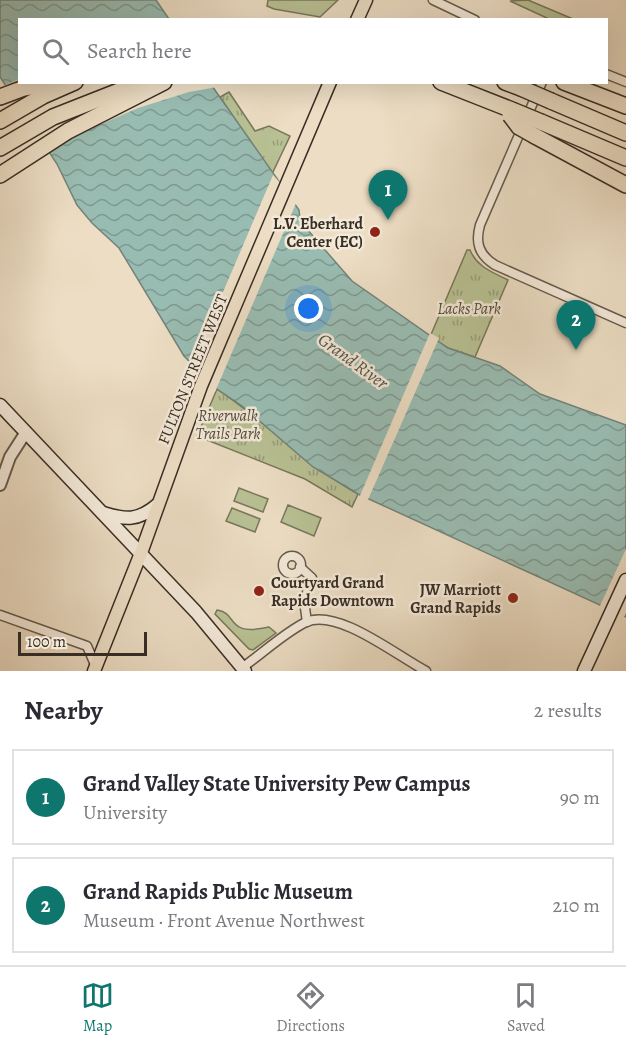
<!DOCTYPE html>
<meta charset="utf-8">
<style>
:root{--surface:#fff;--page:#f2f2f3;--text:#2b2b33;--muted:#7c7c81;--line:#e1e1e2;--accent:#0f766e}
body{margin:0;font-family:Alegreya,serif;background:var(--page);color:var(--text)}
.scale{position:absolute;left:18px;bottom:15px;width:129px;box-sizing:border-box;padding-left:6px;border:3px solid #392e24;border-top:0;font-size:16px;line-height:21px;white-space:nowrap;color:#392e24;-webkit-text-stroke:4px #f3e9d9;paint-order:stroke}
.you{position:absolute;left:309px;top:309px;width:21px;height:21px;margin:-15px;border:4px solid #fff;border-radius:50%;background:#1a73e8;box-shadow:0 0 0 9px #1a73e833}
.badge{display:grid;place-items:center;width:39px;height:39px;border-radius:50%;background:var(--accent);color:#fff;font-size:20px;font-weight:700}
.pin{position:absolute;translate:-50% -50px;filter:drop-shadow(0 2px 3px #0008)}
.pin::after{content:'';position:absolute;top:32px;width:21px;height:18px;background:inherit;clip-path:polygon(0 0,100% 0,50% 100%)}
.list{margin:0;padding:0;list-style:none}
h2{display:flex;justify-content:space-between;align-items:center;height:78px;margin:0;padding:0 24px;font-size:26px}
h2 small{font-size:20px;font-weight:400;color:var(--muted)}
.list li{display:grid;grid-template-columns:39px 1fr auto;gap:18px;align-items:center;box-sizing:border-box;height:96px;margin:0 12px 12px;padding:0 12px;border:2px solid var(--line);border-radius:0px}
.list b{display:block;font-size:22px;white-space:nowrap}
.list p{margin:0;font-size:20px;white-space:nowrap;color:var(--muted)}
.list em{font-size:20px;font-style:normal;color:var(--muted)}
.icon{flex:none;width:33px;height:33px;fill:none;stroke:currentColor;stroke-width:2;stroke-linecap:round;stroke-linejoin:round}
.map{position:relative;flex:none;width:626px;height:671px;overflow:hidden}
.search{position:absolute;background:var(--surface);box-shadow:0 6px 24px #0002;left:18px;right:18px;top:18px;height:66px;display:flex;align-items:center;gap:15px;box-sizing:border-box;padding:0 21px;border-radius:0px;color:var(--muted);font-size:22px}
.sheet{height:294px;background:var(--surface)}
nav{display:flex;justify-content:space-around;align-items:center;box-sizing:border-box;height:84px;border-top:2px solid var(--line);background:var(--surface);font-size:16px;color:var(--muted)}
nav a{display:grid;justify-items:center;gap:3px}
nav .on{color:var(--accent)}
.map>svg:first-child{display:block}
</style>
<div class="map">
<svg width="626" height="671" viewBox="0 0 626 671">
<defs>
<pattern id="park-tufts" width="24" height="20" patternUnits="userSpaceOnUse" patternTransform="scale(1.5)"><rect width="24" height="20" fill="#b8c194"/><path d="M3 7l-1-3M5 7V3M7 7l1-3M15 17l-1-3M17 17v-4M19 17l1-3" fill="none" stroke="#979d79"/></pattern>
<pattern id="water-waves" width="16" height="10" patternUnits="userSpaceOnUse" patternTransform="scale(1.5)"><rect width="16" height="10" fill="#99bcb2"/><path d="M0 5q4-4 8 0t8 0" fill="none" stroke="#7e9991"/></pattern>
</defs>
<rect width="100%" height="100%" fill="#ecddc4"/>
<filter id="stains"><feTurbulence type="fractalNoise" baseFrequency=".00333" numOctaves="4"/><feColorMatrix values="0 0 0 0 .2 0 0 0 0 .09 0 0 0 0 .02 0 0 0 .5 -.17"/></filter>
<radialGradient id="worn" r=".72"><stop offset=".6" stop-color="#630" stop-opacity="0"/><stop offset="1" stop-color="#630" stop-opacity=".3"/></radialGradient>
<!-- green -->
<g fill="#b8c194" stroke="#78785c" stroke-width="1.5">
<polygon points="268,0 338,0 320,17 274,9 267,6"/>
<polygon points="528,0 573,19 549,19 510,1"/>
<polygon points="239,488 268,499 263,512 234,501"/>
<polygon points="288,505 321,518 314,536 281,522"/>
<polygon points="232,508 260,519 255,532 226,521"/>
<path d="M217 610C239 613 224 637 269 627L276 633 253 650 249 649 215 614Z"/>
</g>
<!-- park -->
<g fill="url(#park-tufts)" stroke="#78785c" stroke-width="1.5">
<polygon points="229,92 255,131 269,126 290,136 272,174 220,97"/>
<path d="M467 250H470C477 267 492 272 508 280L475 357 448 348 430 337Z"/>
<path d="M217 389C266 421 306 465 358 494L352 507 305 479 197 436Z"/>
</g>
<!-- water -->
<polygon fill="url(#water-waves)" stroke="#738379" stroke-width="1.5" points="0,0 156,0 169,19 20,20 20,82 210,83 299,210 300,219 306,223 306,228 352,281 448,348 500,366 540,394 626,425 626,617 358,494 313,467 242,406 217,389 184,356 119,248 92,223 77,205 57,164 0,77"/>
<!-- pier -->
<g fill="#ecddc4">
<polygon points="19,79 20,82 214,82 217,87 189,92 138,108 79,134 47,154 3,86"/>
<polygon points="273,175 297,201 215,392 191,367"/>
<polygon points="430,333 439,338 367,502 359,498"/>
<polygon points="626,549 626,613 623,619 599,608"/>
</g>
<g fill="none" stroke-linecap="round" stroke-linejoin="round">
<!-- minor casing -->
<g stroke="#665a4c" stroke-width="11">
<g id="minor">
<polyline points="433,0 475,20"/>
<polyline points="606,74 626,82"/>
<path d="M542 82 480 225C475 243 479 255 495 265L626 323"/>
<circle cx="292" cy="565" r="9"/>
<polyline points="300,567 312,578 304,601 307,622"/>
<polyline points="0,615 87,646 96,667"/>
<path d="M243 667C263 653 284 633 306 622 338 608 397 656 426 671"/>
</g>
</g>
<!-- tertiary casing -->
<g stroke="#665a4c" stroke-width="14">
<polyline id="tertiary" points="0,485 10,457 26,432"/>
</g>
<!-- secondary casing -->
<g stroke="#392e24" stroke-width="15">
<g id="secondary">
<polyline points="0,405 196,612 245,671"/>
<path d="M103 513C126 520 138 521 157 505"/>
<polyline points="584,671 626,580"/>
</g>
</g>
<!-- primary casing -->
<g stroke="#392e24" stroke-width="15">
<g id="primary">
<polyline points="357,20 366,0"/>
<polyline points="94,671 141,553 201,386 330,82"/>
</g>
</g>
<!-- motorway casing -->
<g stroke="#392e24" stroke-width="18">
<g id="motorway">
<polyline points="441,82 512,110"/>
<polyline points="505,82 521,88"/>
<polyline points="564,82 626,106"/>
<polyline points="0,97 24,88 57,82"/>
<polyline points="551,101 626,133"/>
<polyline points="0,121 43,96 75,82"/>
<polyline points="541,122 626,158"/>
<polyline points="535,136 626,185"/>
<polyline points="0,148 53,117 142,82"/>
<polyline points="0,175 68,131 164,82"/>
</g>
</g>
<!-- minor -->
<use href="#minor" stroke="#f3e9d9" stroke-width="8"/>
<!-- tertiary -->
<use href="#tertiary" stroke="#f3e9d9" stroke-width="10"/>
<!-- secondary -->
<use href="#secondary" stroke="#f3e9d9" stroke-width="12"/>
<!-- primary -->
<use href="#primary" stroke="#ecddc4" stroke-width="12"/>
<!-- motorway -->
<use href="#motorway" stroke="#ecddc4" stroke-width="15"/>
<!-- motorway-bridge casing -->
<g stroke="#392e24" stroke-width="18" stroke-linecap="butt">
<g id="motorway-bridge">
<polyline points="521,88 551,101"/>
<polyline points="512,110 541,122"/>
<polyline points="510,115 519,127 535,136"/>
</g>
</g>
<!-- motorway-bridge -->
<use href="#motorway-bridge" stroke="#ecddc4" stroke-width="15"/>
</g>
<!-- markers -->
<g fill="#8f2418" stroke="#f3e9d9" stroke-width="2">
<circle cx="375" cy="232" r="6"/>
<circle cx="259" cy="591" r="6"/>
<circle cx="513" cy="598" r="6"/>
</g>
<g text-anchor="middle" stroke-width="5" stroke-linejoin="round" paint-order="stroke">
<!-- poi labels -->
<g font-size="16" font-weight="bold" fill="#392e24" stroke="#f3e9d9" text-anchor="end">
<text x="363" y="229">L.V. Eberhard<tspan x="363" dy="18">Center (EC)</tspan></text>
<text x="271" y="588" text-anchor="start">Courtyard Grand<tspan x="271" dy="18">Rapids Downtown</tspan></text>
<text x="501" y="595">JW Marriott<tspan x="501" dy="18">Grand Rapids</tspan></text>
</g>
<!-- park labels -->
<g font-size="16" font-style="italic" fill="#524b3a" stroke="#f3e9d9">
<text x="469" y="314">Lacks Park</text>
<text x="228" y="421">Riverwalk<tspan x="228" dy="18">Trails Park</tspan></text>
</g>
<!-- street labels -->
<g font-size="16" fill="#392e24" stroke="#f3e9d9">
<text transform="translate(192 369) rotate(-68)" y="6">FULTON STREET WEST</text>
</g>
<!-- water labels -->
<g font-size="18" font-style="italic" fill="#515248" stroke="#f3e9d9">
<text transform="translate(353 361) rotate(36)" y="6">Grand River</text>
</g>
</g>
<rect width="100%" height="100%" filter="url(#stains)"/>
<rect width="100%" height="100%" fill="url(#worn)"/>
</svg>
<div class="scale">100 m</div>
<div class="you"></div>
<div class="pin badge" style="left:388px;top:220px">1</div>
<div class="pin badge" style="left:576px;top:350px">2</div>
<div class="search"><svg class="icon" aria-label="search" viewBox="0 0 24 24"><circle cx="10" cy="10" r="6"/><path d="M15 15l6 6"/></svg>Search here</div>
</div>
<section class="sheet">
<h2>Nearby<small>2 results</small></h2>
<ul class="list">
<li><span class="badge">1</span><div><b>Grand Valley State University Pew Campus</b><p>University</p></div><em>90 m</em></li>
<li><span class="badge">2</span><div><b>Grand Rapids Public Museum</b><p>Museum · Front Avenue Northwest</p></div><em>210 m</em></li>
</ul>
</section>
<nav>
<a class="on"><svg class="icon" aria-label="map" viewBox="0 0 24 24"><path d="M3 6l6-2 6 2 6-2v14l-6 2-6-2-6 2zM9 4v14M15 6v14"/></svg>Map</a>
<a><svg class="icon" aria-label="directions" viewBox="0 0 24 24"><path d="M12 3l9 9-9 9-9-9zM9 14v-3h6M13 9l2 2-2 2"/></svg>Directions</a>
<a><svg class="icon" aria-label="saved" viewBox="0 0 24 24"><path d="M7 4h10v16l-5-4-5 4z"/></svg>Saved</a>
</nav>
